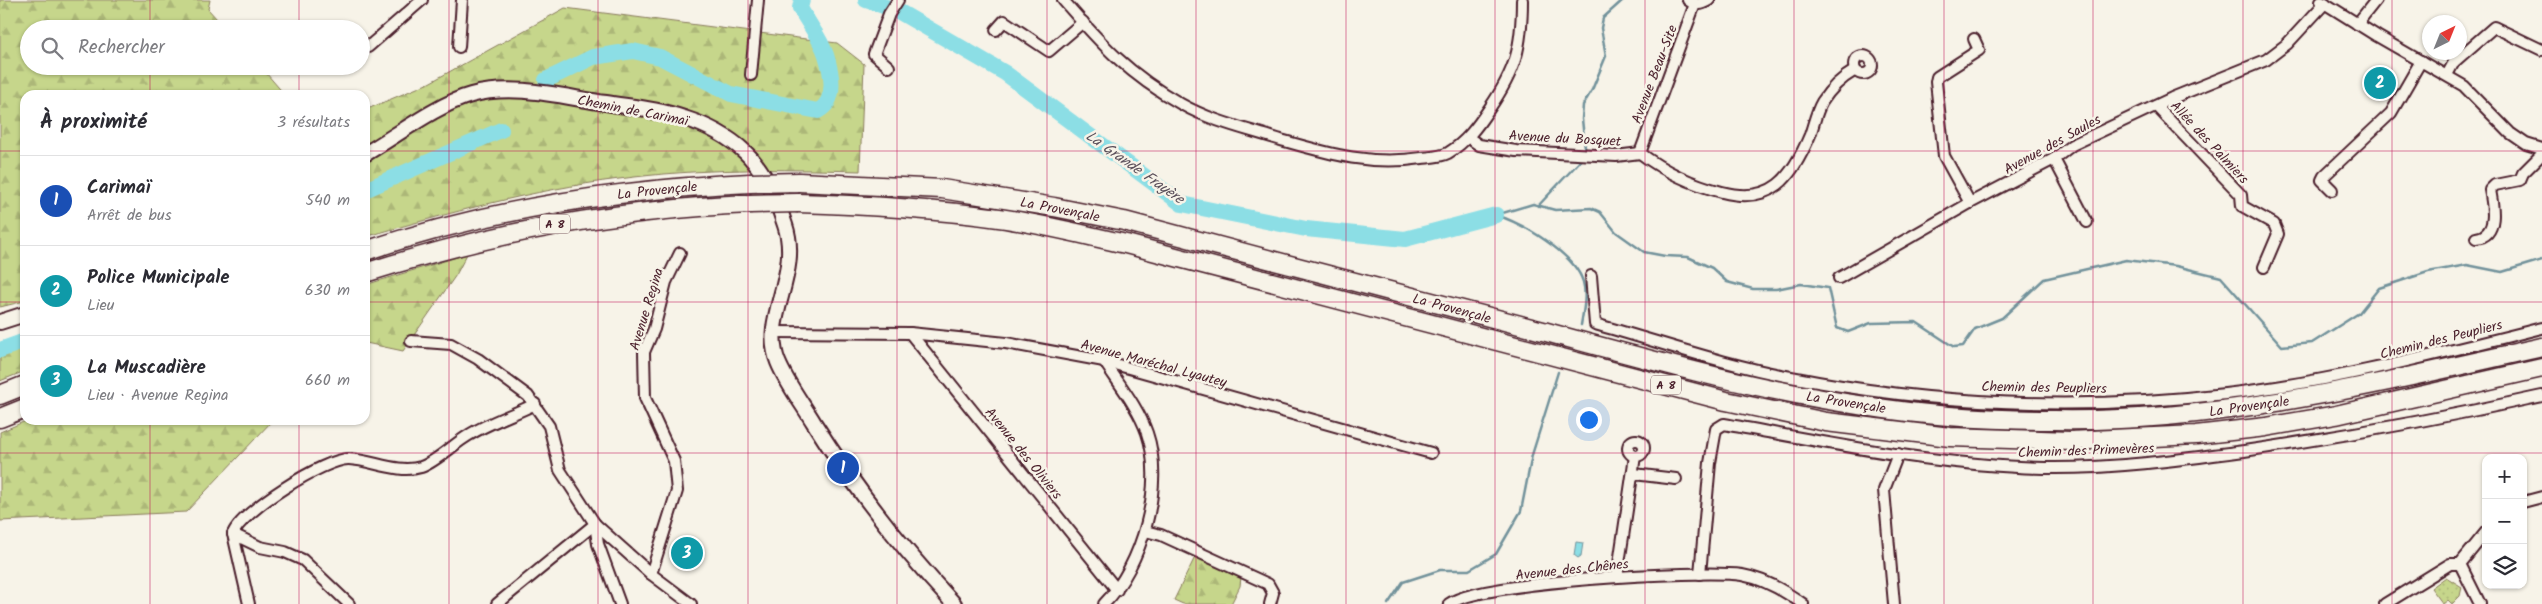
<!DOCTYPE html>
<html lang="fr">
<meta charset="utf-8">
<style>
:root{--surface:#fff;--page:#f7f7f7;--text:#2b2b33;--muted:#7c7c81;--line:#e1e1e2;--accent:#ea580c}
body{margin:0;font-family:Kalam,sans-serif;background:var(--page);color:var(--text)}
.controls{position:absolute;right:15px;bottom:15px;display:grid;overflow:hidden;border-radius:10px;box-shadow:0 1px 4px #0004}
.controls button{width:45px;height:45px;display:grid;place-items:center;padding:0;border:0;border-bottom:1px solid var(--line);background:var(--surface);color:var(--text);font:25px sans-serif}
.compass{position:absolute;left:2422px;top:15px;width:45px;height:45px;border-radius:50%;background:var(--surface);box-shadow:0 1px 4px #0004;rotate:43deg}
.you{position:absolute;left:1588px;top:419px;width:18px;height:18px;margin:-12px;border:4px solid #fff;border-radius:50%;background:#1a73e8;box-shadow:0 0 0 8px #1a73e833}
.badge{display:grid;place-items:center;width:32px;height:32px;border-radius:50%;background:var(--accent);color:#fff;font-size:16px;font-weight:700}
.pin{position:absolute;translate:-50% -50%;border:2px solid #fff;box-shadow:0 1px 5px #0006}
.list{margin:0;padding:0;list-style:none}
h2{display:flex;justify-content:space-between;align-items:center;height:65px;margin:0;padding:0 20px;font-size:21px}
h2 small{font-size:16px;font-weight:400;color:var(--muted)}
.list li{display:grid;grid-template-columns:32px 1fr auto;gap:15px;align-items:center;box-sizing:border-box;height:90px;padding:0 20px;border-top:1px solid var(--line)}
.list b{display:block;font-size:19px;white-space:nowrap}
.list p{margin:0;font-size:16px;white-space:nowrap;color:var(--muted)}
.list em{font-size:16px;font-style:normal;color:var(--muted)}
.icon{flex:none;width:28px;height:28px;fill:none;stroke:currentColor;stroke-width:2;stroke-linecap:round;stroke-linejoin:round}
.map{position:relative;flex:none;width:2542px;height:604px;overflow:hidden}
.search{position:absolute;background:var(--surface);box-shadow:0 1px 4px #0004;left:20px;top:20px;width:350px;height:55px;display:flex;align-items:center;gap:12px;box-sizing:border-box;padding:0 18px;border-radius:28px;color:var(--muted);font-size:19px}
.panel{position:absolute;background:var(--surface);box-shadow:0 1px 4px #0004;left:20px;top:90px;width:350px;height:335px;border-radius:15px}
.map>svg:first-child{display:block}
</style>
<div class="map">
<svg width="2542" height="604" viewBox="0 0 2542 604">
<defs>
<pattern id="forest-firs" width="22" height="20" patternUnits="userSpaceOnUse" patternTransform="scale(1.25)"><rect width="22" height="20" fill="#c6d68b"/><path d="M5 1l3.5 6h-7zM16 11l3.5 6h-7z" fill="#acb778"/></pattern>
<pattern id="park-dots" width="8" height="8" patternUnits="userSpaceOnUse" patternTransform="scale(1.25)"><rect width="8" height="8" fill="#c6d68b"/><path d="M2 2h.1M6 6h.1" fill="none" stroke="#acb778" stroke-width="1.8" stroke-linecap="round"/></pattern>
<pattern id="water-ripples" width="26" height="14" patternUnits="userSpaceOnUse" patternTransform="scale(1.25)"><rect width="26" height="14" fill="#8cdee5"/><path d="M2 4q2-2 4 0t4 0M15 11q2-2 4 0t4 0" fill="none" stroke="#7abec5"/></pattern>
</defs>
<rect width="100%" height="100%" fill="#f7f3e8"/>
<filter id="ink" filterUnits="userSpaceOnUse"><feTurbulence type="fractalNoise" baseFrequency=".02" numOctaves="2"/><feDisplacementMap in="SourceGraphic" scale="10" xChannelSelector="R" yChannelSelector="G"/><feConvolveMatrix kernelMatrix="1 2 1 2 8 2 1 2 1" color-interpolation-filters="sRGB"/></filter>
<g filter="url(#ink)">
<!-- forest -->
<g fill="url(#forest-firs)" stroke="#887a5b">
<polygon points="0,0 210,0 208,9 226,29 29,29 29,66 260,66 285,95 25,95 25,301 0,307"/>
<path d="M565 8 837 43 864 64 860 171C780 169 699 168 619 179 532 190 449 213 365 237V110L429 83Z"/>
<polygon points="467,254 456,275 403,351 366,343 365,346 365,285"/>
<polygon points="25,346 25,371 0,381 0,353"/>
<polygon points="28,420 273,420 186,512 0,521 0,432"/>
<polygon points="1196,555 1241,577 1240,586 1231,604 1183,604 1174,600"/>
</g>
<!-- park -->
<polygon fill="url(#park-dots)" stroke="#887a5b" points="2446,577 2462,587 2460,596 2452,604 2448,600 2443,604 2431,588"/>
<!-- water -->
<polygon fill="url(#water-ripples)" stroke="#72929b" points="1576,542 1583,543 1581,556 1578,558 1574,555"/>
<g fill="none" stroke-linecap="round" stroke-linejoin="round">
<!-- stream -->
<g stroke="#72929b" stroke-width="2.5">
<polyline points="1585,148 1582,119 1583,105 1592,90 1606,56 1601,28 1603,18 1623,0"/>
<polyline points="1538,206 1581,160"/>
<polyline points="1496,215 1533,204 1555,210 1591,208 1600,212 1616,232 1644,252 1665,256 1688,257 1712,268 1727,282 1753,289 1776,289 1801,284 1828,288 1837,328 1848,332 1871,323 1916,322 1954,347 1963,346 1975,329 2002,318 2044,279 2126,260 2176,266 2221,277 2282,346 2312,343 2359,313 2379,288 2428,272 2467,265 2502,272 2542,260"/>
<path d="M1496 215C1522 223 1575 254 1583 282 1587 295 1583 313 1581 325"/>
<polyline points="1388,604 1403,582 1440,570 1469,570 1496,554 1521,511 1532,455 1558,372"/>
</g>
<!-- river -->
<g stroke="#8cdee5" stroke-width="16">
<polyline points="866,0 898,11 1005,73 1182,204 1306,229 1405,239 1496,215"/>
<path d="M546 80 593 57 633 51 660 57 731 94 818 111C837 101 832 74 826 55 821 39 808 23 800 8L802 0"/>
<polyline points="365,190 501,130"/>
<polyline points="0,350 25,341"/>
</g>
<!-- street casing -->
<g stroke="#4a1f2b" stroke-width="14">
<g id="street">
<path d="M1063 0C1102 45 1128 74 1181 104 1213 122 1247 129 1281 140 1330 154 1370 166 1422 158 1430 157 1440 157 1448 153 1466 142 1477 127 1489 109 1516 70 1522 47 1522 0"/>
<path d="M1688 0C1696 6 1701 5 1709 0"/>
<polyline points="2321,1 2377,36 2464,86 2510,133 2526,144 2542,149"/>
<polyline points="2357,24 2376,0"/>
<polyline points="996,30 1004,21 1049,51 1083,22"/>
<polyline points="368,47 422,0"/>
<polyline points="459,47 462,0"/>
<circle cx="1863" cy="65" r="9"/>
<polyline points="889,67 874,54 889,14 898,0"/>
<polyline points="751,75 758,0"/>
<polyline points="2447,75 2454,62 2494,27 2542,50"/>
<polyline points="2156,106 2241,195 2242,206 2274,224 2278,234 2264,267"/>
<path d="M1469 138 1479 145 1516 151 1616 156 1640 153C1665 172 1691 184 1722 192 1772 205 1792 178 1810 135 1814 124 1816 112 1822 102 1831 88 1840 79 1854 71"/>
<polyline points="1640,153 1695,4"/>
<polyline points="2054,159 2087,222"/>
<polyline points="2332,190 2322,180 2324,176 2391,113 2421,61"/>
<polyline points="1970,203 1944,156 1936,82 1937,77 1979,50 1974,39"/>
<path d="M2476 238C2499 236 2493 205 2490 190L2495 185 2520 180 2523 173 2542 154"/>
<path d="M1591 276 1595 324C1660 342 1725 365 1791 377 1932 405 2082 411 2225 394 2332 382 2437 354 2542 328"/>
<polyline points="1839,278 1970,203 2054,159 2072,145 2172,98 2266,60 2287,44 2325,3"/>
<polyline points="773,332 910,333 1006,343 1104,361 1431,453"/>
<polyline points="910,333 1117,590"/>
<polyline points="411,341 451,344 478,359 528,396 549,426 560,470 595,524 651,574 691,604"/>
<path d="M1104 361C1119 384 1138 407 1147 433 1165 485 1142 566 1104 604"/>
<circle cx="1636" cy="448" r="8"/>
<polyline points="1634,474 1676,479"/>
<polyline points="2523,502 2542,497"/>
<polyline points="595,524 598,544 620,604"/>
<polyline points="1145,531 1161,535 1268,584 1273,593 1270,604"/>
<path d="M233 534C240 512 325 458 349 459 372 460 398 474 421 467 436 462 455 443 469 435 490 422 513 415 535 404"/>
<polyline points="233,534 260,547 285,552 303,560 349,604"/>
<polyline points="233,534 249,604"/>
<polyline points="2460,564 2480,604"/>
<polyline points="651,574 677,491 674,461 645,398 644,352 654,329 666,282 680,253"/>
<path d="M1700 574 1710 463 1716 429 1724 424C1830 443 1937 466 2045 468 2111 469 2178 460 2244 451 2344 436 2443 418 2542 396"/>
<polyline points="1617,577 1635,456"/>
<polyline points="497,604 595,524"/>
<path d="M1449 604C1476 582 1701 569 1742 575 1765 579 1785 591 1803 604"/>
<polyline points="1894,604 1884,490 1898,454"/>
<polyline points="2385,604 2450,564 2460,564 2486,532"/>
</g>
</g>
<!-- secondary casing -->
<g stroke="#4a1f2b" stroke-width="18">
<g id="secondary">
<path d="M365 154C396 136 438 104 471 95 514 83 563 97 606 103 631 107 659 109 684 118 706 125 728 136 745 152 764 170 777 200 785 225 802 275 760 318 778 362 787 384 802 403 814 423 856 490 900 546 954 604"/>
<polyline points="0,322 25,314"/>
</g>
</g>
<!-- highway casing -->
<g stroke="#4a1f2b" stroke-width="21">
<g id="highway">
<path d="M799 182 942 189 1054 207 1124 221C1262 258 1401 294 1539 330 1647 359 1755 390 1865 406 1927 416 1991 420 2054 420 2220 423 2381 383 2542 347"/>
<path d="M798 203C866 205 933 209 999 218 1042 224 1084 235 1126 244L1726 401 1826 422 1950 437 2070 441 2196 435 2266 427 2336 415 2542 368"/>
<path d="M365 251C490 209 618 189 750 183"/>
<path d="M365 273C494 232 615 210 750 204"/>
<polyline points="0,395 25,385"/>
<polyline points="0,418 25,408"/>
</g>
</g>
<!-- street -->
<use href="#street" stroke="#f7f3e8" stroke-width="10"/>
<!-- secondary -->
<use href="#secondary" stroke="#f7f3e8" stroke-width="14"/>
<!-- highway -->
<use href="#highway" stroke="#f7f3e8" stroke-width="18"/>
<!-- highway-bridge casing -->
<g stroke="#4a1f2b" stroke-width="21" stroke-linecap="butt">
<g id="highway-bridge">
<polyline points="750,183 799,182"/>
<polyline points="750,204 798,203"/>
</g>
</g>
<!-- highway-bridge -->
<use href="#highway-bridge" stroke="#f7f3e8" stroke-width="18"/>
</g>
</g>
<!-- grid -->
<path fill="none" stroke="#c2185b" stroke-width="1" stroke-opacity="0.55" d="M150 0V29M299 0V29M449 0V604M598 0V604M748 0V604M897 0V604M1047 0V604M1196 0V604M1346 0V604M1495 0V604M1645 0V604M1794 0V604M1944 0V604M2093 0V604M2243 0V604M2392 0V604M150 66V95M299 66V95M0 151H25M365 151H2542M0 302H25M365 302H2542M150 420V604M299 420V604M0 453H2542"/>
<g text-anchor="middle" stroke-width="5" stroke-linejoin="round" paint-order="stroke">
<!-- shield labels -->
<g fill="#f7f3e8" stroke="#7e5f64" stroke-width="1">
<rect x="540" y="214.5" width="30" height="19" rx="4"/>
<rect x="1651" y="375.5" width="30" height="19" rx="4"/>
</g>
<g font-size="12" font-weight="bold" fill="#4a1f2b">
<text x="555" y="228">A 8</text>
<text x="1666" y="389">A 8</text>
</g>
<!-- street labels -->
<g font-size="14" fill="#4a1f2b" stroke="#f7f3e8">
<text transform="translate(1654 74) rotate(-69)" y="5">Avenue Beau-Site</text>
<text transform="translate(633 110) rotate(11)" y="5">Chemin de Carimaï</text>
<text transform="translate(1565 138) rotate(3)" y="5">Avenue du Bosquet</text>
<text transform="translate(2210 142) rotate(47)" y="5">Allée des Palmiers</text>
<text transform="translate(2052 144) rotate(-29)" y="5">Avenue des Saules</text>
<text transform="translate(657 190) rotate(-6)" y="5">La Provençale</text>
<text transform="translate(1060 209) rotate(11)" y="5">La Provençale</text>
<text transform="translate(1452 308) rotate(15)" y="5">La Provençale</text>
<text transform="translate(646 309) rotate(-73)" y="5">Avenue Regina</text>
<text transform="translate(2441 339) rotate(-14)" y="5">Chemin des Peupliers</text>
<text transform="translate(1154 363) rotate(15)" y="5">Avenue Maréchal Lyautey</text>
<text transform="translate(2044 387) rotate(1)" y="5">Chemin des Peupliers</text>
<text transform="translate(1846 402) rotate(9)" y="5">La Provençale</text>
<text transform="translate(2249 406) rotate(-8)" y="5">La Provençale</text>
<text transform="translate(2086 450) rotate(-2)" y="5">Chemin des Primevères</text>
<text transform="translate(1024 453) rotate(51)" y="5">Avenue des Oliviers</text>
<text transform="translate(1572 569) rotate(-6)" y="5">Avenue des Chênes</text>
</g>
<!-- water labels -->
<g font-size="15" font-style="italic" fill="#5a4f5a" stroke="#f7f3e8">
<text transform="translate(1135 167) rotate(35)" y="5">La Grande Frayère</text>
</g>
</g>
</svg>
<div class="controls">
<button>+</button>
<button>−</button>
<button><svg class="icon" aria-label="layers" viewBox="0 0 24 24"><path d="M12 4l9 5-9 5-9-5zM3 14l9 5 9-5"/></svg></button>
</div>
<svg class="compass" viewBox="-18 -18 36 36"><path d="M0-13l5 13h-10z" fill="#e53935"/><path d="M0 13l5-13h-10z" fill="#7c7c81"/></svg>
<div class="you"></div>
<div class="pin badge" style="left:843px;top:468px;background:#1a4fb4">1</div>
<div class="pin badge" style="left:2380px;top:83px;background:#0f9aa8">2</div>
<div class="pin badge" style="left:687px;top:553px;background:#0f9aa8">3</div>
<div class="search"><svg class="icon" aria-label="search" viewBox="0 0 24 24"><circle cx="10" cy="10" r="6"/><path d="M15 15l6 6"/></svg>Rechercher</div>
<section class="panel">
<h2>À proximité<small>3 résultats</small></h2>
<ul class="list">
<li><span class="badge" style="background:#1a4fb4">1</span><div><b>Carimaï</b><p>Arrêt de bus</p></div><em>540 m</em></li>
<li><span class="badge" style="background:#0f9aa8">2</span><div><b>Police Municipale</b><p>Lieu</p></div><em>630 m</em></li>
<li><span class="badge" style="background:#0f9aa8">3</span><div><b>La Muscadière</b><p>Lieu · Avenue Regina</p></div><em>660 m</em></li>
</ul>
</section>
</div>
